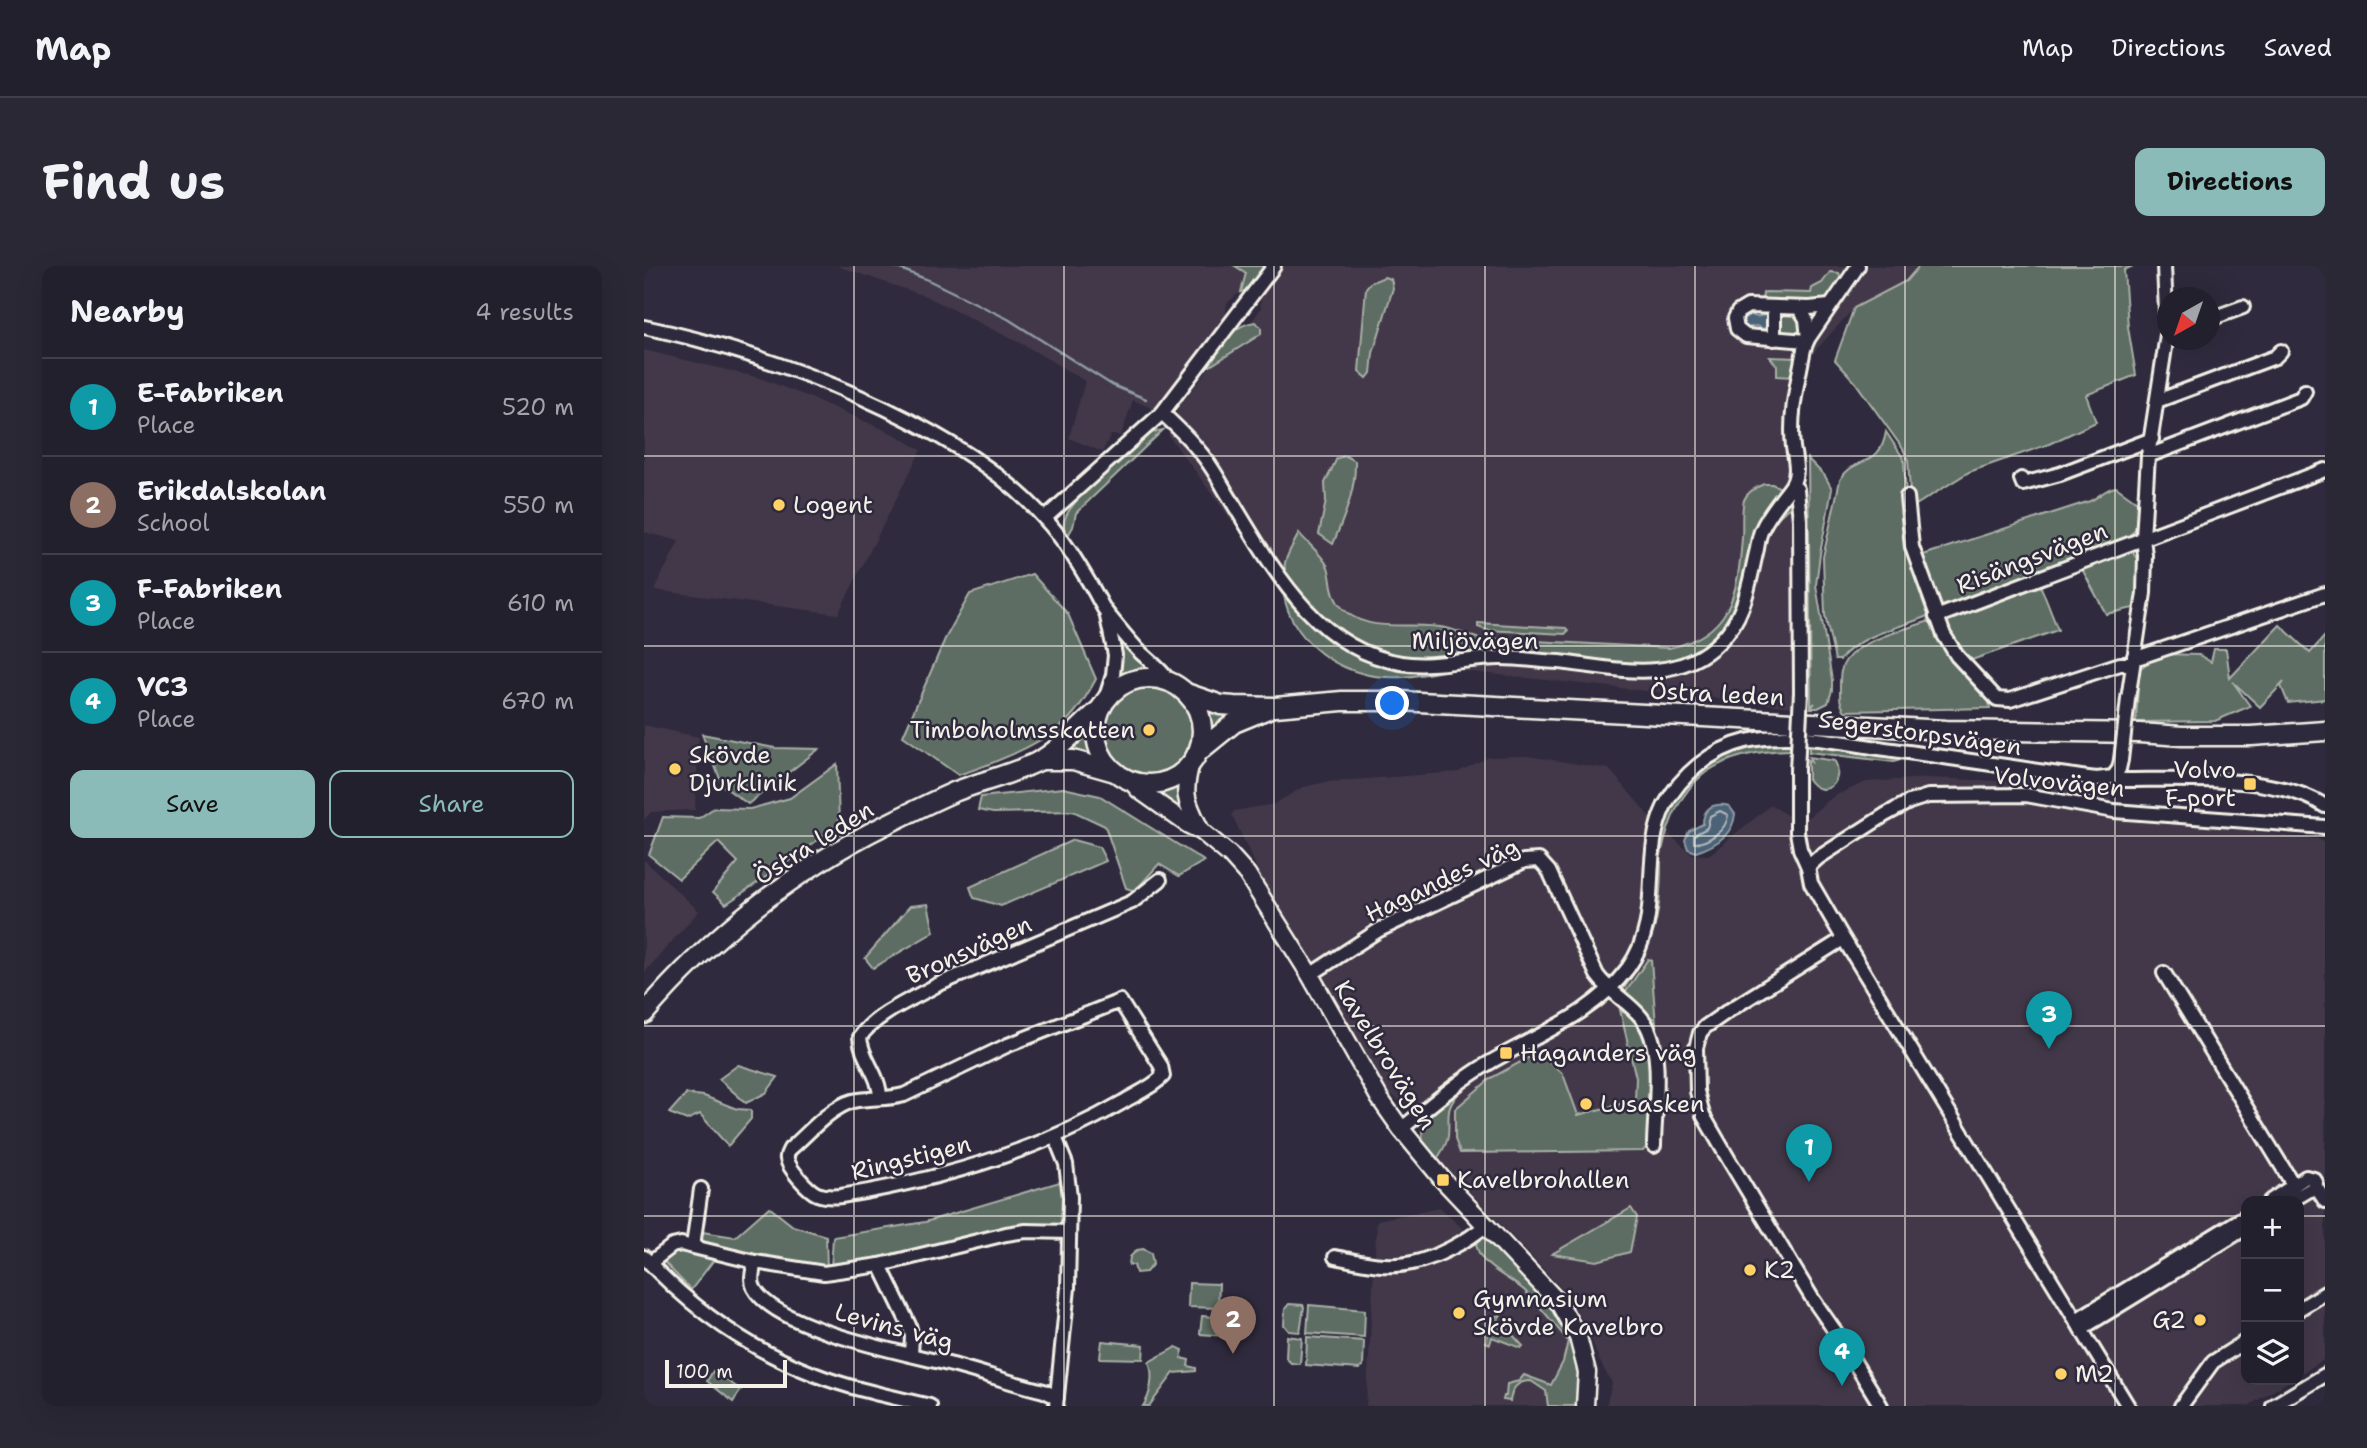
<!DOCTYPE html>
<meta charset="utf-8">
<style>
:root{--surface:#23202e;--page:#2b2836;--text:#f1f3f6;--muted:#a3a3aa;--line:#403e4a;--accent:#8bbbb9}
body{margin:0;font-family:"Shantell Sans",sans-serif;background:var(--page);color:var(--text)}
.controls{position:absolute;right:21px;bottom:21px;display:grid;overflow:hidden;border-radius:14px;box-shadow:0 7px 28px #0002}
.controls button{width:63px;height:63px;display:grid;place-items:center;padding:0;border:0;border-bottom:2px solid var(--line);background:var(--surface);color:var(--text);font:35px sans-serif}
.compass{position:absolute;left:1513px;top:21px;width:63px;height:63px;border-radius:50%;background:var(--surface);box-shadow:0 7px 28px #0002;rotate:220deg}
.scale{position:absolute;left:21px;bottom:18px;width:122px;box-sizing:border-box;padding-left:7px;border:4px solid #f4f1e8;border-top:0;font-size:19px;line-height:24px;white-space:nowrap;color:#f4f1e8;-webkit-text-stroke:5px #2f2a3d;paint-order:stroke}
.you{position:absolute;left:749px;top:438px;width:24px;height:24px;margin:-18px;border:5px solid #fff;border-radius:50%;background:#1a73e8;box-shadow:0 0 0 10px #1a73e833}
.badge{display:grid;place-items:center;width:46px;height:46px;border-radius:50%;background:var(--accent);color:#fff;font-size:23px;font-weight:700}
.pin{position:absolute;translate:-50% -58px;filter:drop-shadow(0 2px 4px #0008)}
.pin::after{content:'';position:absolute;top:37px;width:24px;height:21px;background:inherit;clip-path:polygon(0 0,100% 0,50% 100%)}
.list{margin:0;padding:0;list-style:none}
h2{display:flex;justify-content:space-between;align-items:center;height:91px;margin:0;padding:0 28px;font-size:30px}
h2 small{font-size:23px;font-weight:400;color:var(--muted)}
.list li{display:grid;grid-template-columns:46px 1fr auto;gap:21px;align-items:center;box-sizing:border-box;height:98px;padding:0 28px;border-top:2px solid var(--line)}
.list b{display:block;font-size:26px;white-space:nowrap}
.list p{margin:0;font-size:23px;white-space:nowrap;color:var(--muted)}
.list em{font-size:23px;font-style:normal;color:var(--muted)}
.actions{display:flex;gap:14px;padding:21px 28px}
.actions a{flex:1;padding:16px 0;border:2px solid var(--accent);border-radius:14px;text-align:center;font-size:24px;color:var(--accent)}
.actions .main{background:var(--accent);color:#111}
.icon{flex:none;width:38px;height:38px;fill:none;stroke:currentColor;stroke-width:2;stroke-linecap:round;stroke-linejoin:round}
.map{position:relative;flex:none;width:1681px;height:1140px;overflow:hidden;border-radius:14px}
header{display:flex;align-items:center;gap:42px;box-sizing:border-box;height:98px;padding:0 35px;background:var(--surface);border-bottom:2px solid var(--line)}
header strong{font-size:33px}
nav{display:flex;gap:38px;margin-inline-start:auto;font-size:24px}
.intro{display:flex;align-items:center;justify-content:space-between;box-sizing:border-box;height:168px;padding:0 42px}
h1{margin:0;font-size:49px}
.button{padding:18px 32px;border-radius:14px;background:var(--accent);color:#111;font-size:24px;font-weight:700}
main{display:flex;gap:42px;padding:0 42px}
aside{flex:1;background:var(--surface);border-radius:14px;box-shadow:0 7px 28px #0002}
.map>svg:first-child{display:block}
</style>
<header>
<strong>Map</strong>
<nav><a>Map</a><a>Directions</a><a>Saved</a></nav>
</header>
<div class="intro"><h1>Find us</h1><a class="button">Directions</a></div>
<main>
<aside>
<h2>Nearby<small>4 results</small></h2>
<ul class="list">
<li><span class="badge" style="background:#0f9aa8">1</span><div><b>E-Fabriken</b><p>Place</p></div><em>520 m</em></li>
<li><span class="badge" style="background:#8d6e63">2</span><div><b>Erikdalskolan</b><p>School</p></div><em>550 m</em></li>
<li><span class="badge" style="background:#0f9aa8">3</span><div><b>F-Fabriken</b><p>Place</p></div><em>610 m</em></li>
<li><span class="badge" style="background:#0f9aa8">4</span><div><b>VC3</b><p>Place</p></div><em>670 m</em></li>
</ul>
<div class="actions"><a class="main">Save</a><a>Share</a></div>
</aside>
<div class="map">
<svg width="1681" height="1140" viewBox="0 0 1681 1140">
<rect width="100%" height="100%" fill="#2f2a3d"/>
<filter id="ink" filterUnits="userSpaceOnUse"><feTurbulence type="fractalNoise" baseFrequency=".0143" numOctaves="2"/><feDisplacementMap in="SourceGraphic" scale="14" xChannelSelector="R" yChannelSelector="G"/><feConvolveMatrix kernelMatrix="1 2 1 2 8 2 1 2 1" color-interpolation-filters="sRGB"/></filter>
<g filter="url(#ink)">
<!-- built -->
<g fill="#433848">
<polygon points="193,0 618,0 604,19 583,37 581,54 512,144 489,134 477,170 467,169 458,186 425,172 441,115 380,79 284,31"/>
<polygon points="640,0 1275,0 1263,15 1210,42 1163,94 1153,146 1160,239 1152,243 1149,441 690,391 524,169 537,156 532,145 596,62 606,58 617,42 616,33"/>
<polygon points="0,84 116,112 172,134 250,168 277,184 194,348 10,324 35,275 0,266"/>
<polygon points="0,459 55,471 51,544 7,546 0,554"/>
<polygon points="884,490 965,503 1008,553 1047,588 1065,589 1127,539 1146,551 1163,552 1190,530 1222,516 1284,512 1355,515 1390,512 1468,523 1466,537 1525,556 1674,573 1681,577 1681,1093 1655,1109 1655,935 1602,935 1602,1114 1647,1114 1604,1140 962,1140 968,1117 955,1094 943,1062 923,1028 793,891 780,861 762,840 744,826 626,630 588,549 590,545 630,538 659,521 682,516 814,506 845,491"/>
<polygon points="0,594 55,645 0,707"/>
<polygon points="796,942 876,1015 929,1078 916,1140 722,1140 733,954"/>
</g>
<!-- green -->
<g fill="#5d6d64" stroke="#a8afa6" stroke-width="2">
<polygon points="591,0 624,0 609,22 597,26 602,7"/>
<polygon points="1275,0 1489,0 1480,4 1484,61 1492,109 1442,129 1452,156 1405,178 1325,206 1267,242 1264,194 1259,183 1211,116 1191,94 1210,42 1262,15"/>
<polygon points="1186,6 1195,7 1198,16 1184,36 1121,37 1118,34 1119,27 1122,26 1167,27 1168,22 1178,17"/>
<polygon points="740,11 747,13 749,22 729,87 727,107 723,112 715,105 722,22 726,17"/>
<circle cx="1146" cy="58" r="12"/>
<path d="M611 56 617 61V68L566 100 564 99C577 81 587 59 611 56Z"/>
<polygon points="1126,91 1154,92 1149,111 1133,110 1133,100"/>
<path d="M519 164 432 247 429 261 423 271C420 264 418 257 422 250 433 226 486 186 507 167Z"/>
<path d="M1242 166 1260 193 1262 231 1288 348C1259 362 1216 367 1196 394H1191L1181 349 1179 291 1196 214C1210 189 1236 203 1242 166Z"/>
<path d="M702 190 711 195C712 225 700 251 689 278L675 268 682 235 681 217 693 192Z"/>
<polygon points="1164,193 1181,210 1188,223 1176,288 1172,319 1188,414 1188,424 1184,437 1174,442 1167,442 1171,437 1167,440"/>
<path d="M1120 218H1128L1139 223 1126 242 1096 338 1073 372 1047 392 1015 401 783 395C759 392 730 388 709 376 690 365 636 320 641 297 643 287 651 276 655 267 663 277 679 289 684 301 688 313 686 325 694 337 718 371 767 354 802 362 812 364 822 369 833 372L1025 382C1087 369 1094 328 1098 272 1099 261 1097 246 1100 234 1104 225 1112 221 1120 218Z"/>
<path d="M1472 221 1497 239C1495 262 1492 266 1473 279L1293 345 1273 291 1446 235C1455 231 1462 222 1472 221Z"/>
<path d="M1147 233 1149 239C1108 266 1120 309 1102 348 1094 367 1078 384 1061 395 1028 416 995 411 959 407 923 403 884 395 848 398 805 400 760 420 717 407 679 397 643 364 639 323L725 393 849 396 995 410 1082 375 1124 261 1143 235Z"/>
<polygon points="1487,283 1497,300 1494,341 1462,348 1438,303"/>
<path d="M388 308 424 348 452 413C443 430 432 448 417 460 391 481 346 499 314 509L259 470 301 373 326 328Z"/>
<polygon points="1395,316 1414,364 1322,396 1300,358 1305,349"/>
<path d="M1291 353 1344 431 1346 442 1201 445C1195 437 1196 430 1196 420 1196 410 1196 402 1202 394 1217 373 1267 362 1291 353Z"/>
<polygon points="834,357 922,362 924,365 921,368 842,364 834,361"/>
<polygon points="1636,359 1666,387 1681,370 1681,433 1644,437 1637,420 1640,416 1616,441 1589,416 1606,440 1571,455 1492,456 1495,403 1517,388 1555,389 1567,396 1570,383 1582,383 1586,412"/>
<path d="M471 362 516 409 491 410 471 419C478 398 477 383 471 362Z"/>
<circle cx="505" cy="464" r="48"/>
<polygon points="552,434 603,445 561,477 561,459"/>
<polygon points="448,455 451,481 460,500 424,489 420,483"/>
<polygon points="58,468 131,482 175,483 104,538 79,520"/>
<path d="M1146 476V484C1070 486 1033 513 1017 589H1014C1020 541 1048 495 1097 482 1113 478 1129 477 1146 476Z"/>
<polygon points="1165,478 1265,491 1250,496 1165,486"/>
<path d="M1165 491 1191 495C1201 517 1179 535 1164 513V494L1167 496Z"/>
<polygon points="193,498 195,557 157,587 82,638 69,626 94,596 74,576 35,613 5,589 19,551 55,552 70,542 106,543 146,532"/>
<polygon points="537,510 547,554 497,521 526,517"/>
<polygon points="419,522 456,530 560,595 535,610 515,598 491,625 482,622 461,560 429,545 349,547 334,544 337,531"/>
<polygon points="429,574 455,581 462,595 357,640 330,632 326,621"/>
<path d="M1013 596H1017C1017 652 1011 677 979 724V717C987 704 995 692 1002 679 1015 654 1013 623 1013 596Z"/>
<polygon points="284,638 290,666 229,702 221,692 266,640"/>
<polygon points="1004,693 1007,694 1013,773 981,727"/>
<path d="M976 744C1016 763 1006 839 1006 877L999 885 816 887 811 873V843L847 812 895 786 919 808 934 849 991 834 992 812Z"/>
<polygon points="94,799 134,811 122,827 102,837 75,813"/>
<path d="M812 826 815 827C800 844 806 850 804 870 803 880 796 888 791 896L779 880 778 863 789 847Z"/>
<polygon points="42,828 60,830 93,843 107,844 107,853 84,880 56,848 43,854 25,847"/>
<polygon points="419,915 420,951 413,962 187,1003 189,971 281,956"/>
<polygon points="125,941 149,960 182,970 183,1003 176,1004 64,980 57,972 58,966 91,971"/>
<polygon points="987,942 993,951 986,986 953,995 908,988"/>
<path d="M840 971 847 972 921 1053 936 1094 937 1140H904L902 1125 887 1115C873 1115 868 1122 866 1135L859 1134 860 1130H862L863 1118 875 1115 880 1109 907 1119 919 1096 924 1075C910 1058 897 1041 881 1025 866 1011 835 1002 832 977Z"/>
<polygon points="499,983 507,987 509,998 502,1006 492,1007 490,999 485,999 486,991 493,984"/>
<polygon points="36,984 72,991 47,1024 21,997 26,988"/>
<polygon points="545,1017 575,1018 574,1042 544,1041"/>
<polygon points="645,1038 659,1039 660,1041 656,1066 645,1065 640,1059 641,1043"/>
<polygon points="665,1039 721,1044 720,1071 663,1067"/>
<polygon points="858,1047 854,1053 879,1080 877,1082 848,1071 846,1078 842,1076 849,1052"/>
<polygon points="558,1050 596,1053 595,1071 556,1068"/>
<polygon points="643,1070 658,1072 656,1098 647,1097 642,1092"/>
<polygon points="663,1071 720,1075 719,1100 715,1103 662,1099"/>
<polygon points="458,1075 500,1079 499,1093 456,1092"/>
<path d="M532 1081 539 1084 537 1092 545 1094 544 1100 552 1102V1105L530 1107 505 1140H499C507 1129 510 1109 505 1096Z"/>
<polygon points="69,1105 97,1124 89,1136 63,1115"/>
</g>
<!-- water -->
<g fill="#4c6277" stroke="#8f9ba4" stroke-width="2">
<polygon points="1105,48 1112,51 1121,49 1125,53 1124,59 1120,63 1112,60 1103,62 1098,55 1100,50"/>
<path d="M1081 539 1085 540 1091 548C1089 569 1071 580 1052 586L1044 583 1041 574 1045 565 1059 558C1059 544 1067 537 1081 539Z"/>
</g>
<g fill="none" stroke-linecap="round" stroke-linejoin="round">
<!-- shore -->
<path stroke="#b1b8bb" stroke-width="2" d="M1076 545 1084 549C1083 564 1064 577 1050 577V569L1063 562 1066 550Z"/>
<!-- stream -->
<polyline stroke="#8f9ba4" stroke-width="2.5" points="249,0 284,14 364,53 468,119 502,133"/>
<!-- minor casing -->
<g stroke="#f4f1e8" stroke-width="18">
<g id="minor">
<polyline points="1155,42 1162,53 1164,73"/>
<polyline points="1566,53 1599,41"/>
<path d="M0 61C123 86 317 157 401 253 419 272 433 296 446 318 452 327 456 337 462 346 471 357 486 376 496 386 507 396 517 403 526 416"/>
<polyline points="1130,73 1130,41"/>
<polyline points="1163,75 1102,70 1093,63 1091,52 1094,46 1104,40 1165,42 1186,40"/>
<polyline points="1513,135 1631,91 1637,85"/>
<path d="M518 147C531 159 544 171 555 185 567 198 575 214 584 229 626 297 669 383 757 397 790 402 824 392 857 392 876 392 896 395 915 396 970 402 1032 420 1076 375 1102 350 1105 316 1113 283 1114 277 1115 269 1118 263 1125 247 1138 233 1148 219"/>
<polyline points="1504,190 1657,132 1661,125"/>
<polyline points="1377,213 1379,218 1416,208 1508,173"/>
<polyline points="1263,231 1268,281 1300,369 1313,390 1353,433 1366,434 1476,398 1488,398"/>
<polyline points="401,252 518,147 630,0"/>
<polyline points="1292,351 1681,204"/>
<polyline points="1490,390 1496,391 1681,328"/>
<path d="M1157 426 1156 254 1153 223 1148 219C1155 207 1151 194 1149 181 1145 148 1154 115 1160 83L1164 73 1214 0"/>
<polyline points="1484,433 1500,327 1501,289 1499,272 1504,190 1523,69 1520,0"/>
<polyline points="460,437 469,409 471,389 462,346"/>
<polyline points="1153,504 1153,566 1156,583 1164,601 1167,617 1196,667 1484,1140"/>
<path d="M1469 511 1480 514C1536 514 1634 508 1681 540"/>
<polyline points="1164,601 1174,592 1241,549 1265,536 1284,530 1382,529 1470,545 1681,561"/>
<polyline points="1199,673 1084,745 1061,761 1056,767 1052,782 1053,825 1059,849 1085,894 1168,1032 1195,1071 1237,1140"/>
<polyline points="1520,707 1650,920"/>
<path d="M666 709 735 664 880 595 895 594 905 605 953 709C965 726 984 735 997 751 1022 781 1010 844 1010 880"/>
<path d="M476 735 517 800 519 810C509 821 492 828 479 836 393 886 294 914 197 930 188 931 181 931 173 928 164 924 145 903 143 893 142 889 144 887 146 883 165 867 185 842 209 835 226 831 243 834 260 829L364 779Z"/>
<path d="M236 832C236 808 217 793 216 771 230 749 270 732 293 719L488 636 516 614"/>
<path d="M757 863C786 840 813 816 845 797 894 768 949 749 984 702 1021 650 995 592 1021 539 1037 509 1068 483 1102 475 1150 464 1201 478 1249 484 1317 493 1385 504 1453 513L1469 511 1475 503 1477 494"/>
<polyline points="411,871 422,898 426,931 424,1022 412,1140"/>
<polyline points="1671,919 1681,935"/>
<polyline points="1626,935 1662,911 1670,913 1672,916 1669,922 1647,935"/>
<polyline points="49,980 57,923"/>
<path d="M0 991C47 1042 106 1084 172 1109 208 1123 248 1131 286 1140"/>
<path d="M691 991C715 996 744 1003 768 997 792 992 824 975 842 959"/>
<path d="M111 996C109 1004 106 1014 110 1022 132 1064 267 1088 312 1100 342 1108 370 1118 400 1125L413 1131"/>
<polyline points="6,997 28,980 37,978 111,996 180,1007 236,999 362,968 382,965 425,966"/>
<polyline points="236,999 265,1059 268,1070 267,1089"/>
<polyline points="1655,1043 1681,1027"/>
<polyline points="1432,1054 1602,950"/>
<polyline points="1437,1063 1602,962"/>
<polyline points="1537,1140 1569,1096 1602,1075"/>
<polyline points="1629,1140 1681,1109"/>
</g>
</g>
<!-- major casing -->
<g stroke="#f4f1e8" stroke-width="21">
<g id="major">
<path d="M547 496C538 530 542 534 557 565"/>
<polyline points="487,515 495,524 543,558 557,565 586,589 603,608 666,709 736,833 757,863 799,914 915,1037 934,1071 943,1106 941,1140"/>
</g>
</g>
<!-- highway casing -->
<g stroke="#f4f1e8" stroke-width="23">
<g id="highway">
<circle cx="505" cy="465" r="53"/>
<polyline points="542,427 577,439 590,440 631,441 698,435 756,435 1302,464 1495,467 1538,470 1607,470 1681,465"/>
<polyline points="553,487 590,457 624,443"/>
<polyline points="396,494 429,494 471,506"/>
<path d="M0 748C66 670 152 603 243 558 265 547 287 536 310 526 338 515 369 508 395 495 418 482 436 460 456 443"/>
</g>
</g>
<!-- minor -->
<use href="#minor" stroke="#2f2a3d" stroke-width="12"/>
<!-- major -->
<use href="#major" stroke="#2f2a3d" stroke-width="16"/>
<!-- highway -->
<use href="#highway" stroke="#2f2a3d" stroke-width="18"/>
<!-- minor-bridge casing -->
<g stroke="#f4f1e8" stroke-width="18" stroke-linecap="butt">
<g id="minor-bridge">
<polyline points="1477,494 1484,433"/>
<polyline points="1153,504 1157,426"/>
</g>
</g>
<!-- minor-bridge -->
<use href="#minor-bridge" stroke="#2f2a3d" stroke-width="12"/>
</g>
</g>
<!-- grid -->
<path fill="none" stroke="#f4f1e8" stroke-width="2" stroke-opacity="0.55" d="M210 0V1140M420 0V1140M630 0V1140M841 0V1140M1051 0V1140M1261 0V1140M1471 0V1140M0 190H1681M0 380H1681M0 570H1681M0 760H1681M0 950H1602M1655 950H1681"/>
<!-- markers -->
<g fill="#ffd166" stroke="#2f2a3d" stroke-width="2.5">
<circle cx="135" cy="239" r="7"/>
<circle cx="505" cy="464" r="7"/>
<circle cx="31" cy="503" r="7"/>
<rect x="1599" y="511" width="14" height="14" rx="3.5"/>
<rect x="855" y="780" width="14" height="14" rx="3.5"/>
<circle cx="942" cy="838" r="7"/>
<rect x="792" y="907" width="14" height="14" rx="3.5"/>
<circle cx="1106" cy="1004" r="7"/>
<circle cx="815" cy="1047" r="7"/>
<circle cx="1556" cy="1054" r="7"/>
<circle cx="1417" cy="1108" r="7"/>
</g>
<g text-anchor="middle" stroke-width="5" stroke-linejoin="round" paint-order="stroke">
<!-- poi labels -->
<g font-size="24" fill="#f4f1e8" stroke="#2f2a3d" text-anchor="start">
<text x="149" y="247">Logent</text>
<text x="491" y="472" text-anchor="end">Timboholmsskatten</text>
<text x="45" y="497">Skövde<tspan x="45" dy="28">Djurklinik</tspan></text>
<text x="1592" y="512" text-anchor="end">Volvo<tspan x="1592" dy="28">F-port</tspan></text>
<text x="876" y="795">Haganders väg</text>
<text x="956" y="846">Lusasken</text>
<text x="813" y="922">Kavelbrohallen</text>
<text x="1120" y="1012">K2</text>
<text x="829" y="1041">Gymnasium<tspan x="829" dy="28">Skövde Kavelbro</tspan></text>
<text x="1542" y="1062" text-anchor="end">G2</text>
<text x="1431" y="1116">M2</text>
</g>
<!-- street labels -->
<g font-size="24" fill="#f4f1e8" stroke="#2f2a3d">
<text transform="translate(1388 292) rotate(-21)" y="8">Risängsvägen</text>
<text x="831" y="383">Miljövägen</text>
<text transform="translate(1073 428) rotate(3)" y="8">Östra leden</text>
<text transform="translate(1276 467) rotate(8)" y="8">Segerstorpsvägen</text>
<text transform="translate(1415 516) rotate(6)" y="8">Volvovägen</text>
<text transform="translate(170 577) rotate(-32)" y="8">Östra leden</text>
<text transform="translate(798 614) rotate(-25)" y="8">Hagandes väg</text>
<text transform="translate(325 684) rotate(-24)" y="8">Bronsvägen</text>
<text transform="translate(741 789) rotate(58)" y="8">Kavelbrovägen</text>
<text transform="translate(267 892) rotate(-14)" y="8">Ringstigen</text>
<text transform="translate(250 1061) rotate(15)" y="8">Levins väg</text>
</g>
</g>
</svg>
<div class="controls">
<button>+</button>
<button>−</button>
<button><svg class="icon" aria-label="layers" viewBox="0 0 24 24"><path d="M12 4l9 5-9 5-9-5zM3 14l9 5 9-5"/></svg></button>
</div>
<svg class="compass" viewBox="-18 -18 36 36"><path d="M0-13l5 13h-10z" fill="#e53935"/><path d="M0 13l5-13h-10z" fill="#a3a3aa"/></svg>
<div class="scale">100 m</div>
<div class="you"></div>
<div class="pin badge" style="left:1165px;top:916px;background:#0f9aa8">1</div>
<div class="pin badge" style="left:589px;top:1088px;background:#8d6e63">2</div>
<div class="pin badge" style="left:1405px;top:783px;background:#0f9aa8">3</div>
<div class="pin badge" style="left:1198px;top:1120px;background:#0f9aa8">4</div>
</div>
</main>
